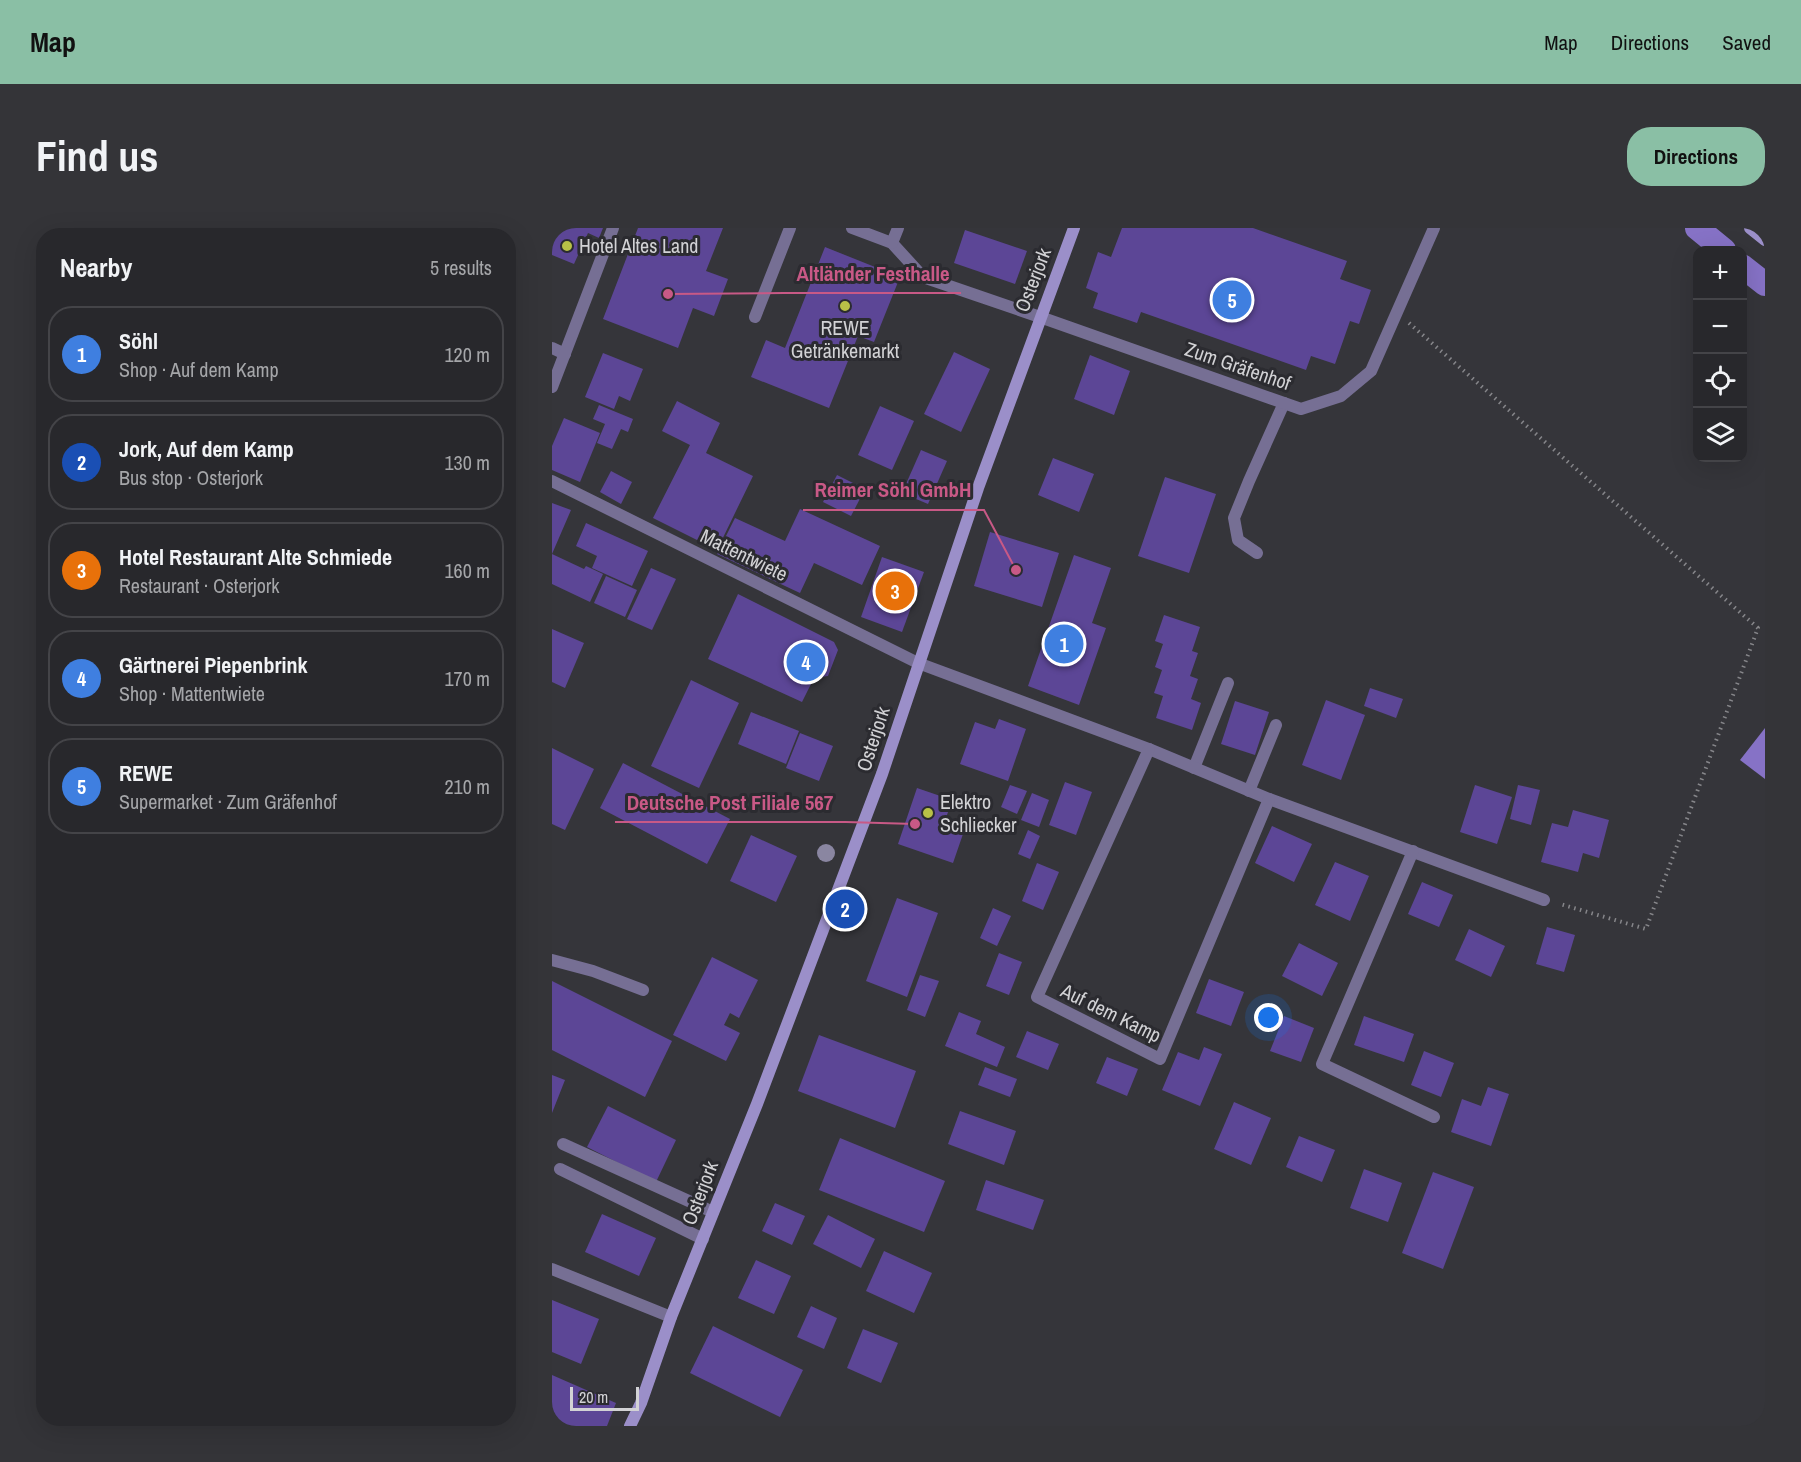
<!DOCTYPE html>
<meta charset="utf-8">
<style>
:root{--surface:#28282c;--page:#343438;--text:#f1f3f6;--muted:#a5a6a9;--line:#444448;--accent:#8abfa5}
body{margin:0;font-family:"Archivo Narrow",sans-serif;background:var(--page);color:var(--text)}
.controls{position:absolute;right:18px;top:18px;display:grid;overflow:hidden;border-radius:12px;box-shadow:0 6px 24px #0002}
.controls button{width:54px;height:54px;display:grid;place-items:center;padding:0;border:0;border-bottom:2px solid var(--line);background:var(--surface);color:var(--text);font:30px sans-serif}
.scale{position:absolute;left:18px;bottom:15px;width:69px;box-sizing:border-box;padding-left:6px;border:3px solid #d2d2d5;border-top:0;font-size:16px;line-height:21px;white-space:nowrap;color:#d2d2d5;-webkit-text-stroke:4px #2b2b30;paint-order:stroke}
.you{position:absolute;left:717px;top:790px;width:21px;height:21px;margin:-15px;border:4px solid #fff;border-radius:50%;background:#1a73e8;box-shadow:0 0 0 9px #1a73e833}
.badge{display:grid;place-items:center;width:39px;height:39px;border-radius:50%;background:var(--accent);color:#fff;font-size:20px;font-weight:700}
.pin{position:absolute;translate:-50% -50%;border:3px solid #fff;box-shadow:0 2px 6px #0006}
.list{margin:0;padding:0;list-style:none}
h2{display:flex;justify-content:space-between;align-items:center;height:78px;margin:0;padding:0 24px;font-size:26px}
h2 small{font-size:20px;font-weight:400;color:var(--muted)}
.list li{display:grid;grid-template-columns:39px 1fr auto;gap:18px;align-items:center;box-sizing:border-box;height:96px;margin:0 12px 12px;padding:0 12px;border:2px solid var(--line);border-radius:24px}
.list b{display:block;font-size:22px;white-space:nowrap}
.list p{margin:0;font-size:20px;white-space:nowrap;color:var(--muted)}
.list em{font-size:20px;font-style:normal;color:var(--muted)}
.icon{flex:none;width:33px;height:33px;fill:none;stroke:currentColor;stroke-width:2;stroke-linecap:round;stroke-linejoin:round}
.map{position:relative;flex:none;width:1213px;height:1198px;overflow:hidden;border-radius:24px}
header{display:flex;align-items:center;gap:36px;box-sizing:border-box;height:84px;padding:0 30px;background:var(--accent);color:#111}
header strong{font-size:28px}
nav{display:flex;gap:33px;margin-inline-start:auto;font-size:21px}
.intro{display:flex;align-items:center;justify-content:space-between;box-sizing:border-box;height:144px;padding:0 36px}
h1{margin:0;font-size:42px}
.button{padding:15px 27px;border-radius:24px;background:var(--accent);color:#111;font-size:21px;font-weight:700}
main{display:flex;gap:36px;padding:0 36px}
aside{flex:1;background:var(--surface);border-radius:24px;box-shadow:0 6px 24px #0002}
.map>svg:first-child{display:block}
</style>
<header>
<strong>Map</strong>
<nav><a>Map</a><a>Directions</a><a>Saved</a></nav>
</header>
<div class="intro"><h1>Find us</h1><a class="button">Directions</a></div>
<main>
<aside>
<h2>Nearby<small>5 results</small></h2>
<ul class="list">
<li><span class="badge" style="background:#3f7fe0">1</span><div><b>Söhl</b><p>Shop · Auf dem Kamp</p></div><em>120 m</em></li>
<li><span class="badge" style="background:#1a4fb4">2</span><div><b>Jork, Auf dem Kamp</b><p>Bus stop · Osterjork</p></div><em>130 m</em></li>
<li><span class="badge" style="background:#e8710a">3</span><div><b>Hotel Restaurant Alte Schmiede</b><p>Restaurant · Osterjork</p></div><em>160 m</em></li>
<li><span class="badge" style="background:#3f7fe0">4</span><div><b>Gärtnerei Piepenbrink</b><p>Shop · Mattentwiete</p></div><em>170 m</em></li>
<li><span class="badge" style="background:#3f7fe0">5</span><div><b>REWE</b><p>Supermarket · Zum Gräfenhof</p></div><em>210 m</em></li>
</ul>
</aside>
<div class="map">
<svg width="1213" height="1198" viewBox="0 0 1213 1198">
<rect width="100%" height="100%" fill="#35353a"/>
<!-- water -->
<polygon fill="#8672c6" points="1213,500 1213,551 1188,532"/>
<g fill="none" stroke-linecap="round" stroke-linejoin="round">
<!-- canal -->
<g stroke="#8672c6" stroke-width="24">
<polyline points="1145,0 1172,22"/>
<polyline points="1190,38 1213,56"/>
</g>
</g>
<!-- building -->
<g fill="#5c4696">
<polygon points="0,0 51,0 47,10 36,5 22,36 0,27"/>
<polygon points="86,0 171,0 154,43 176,51 162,88 141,80 126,120 51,91"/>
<polygon points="570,0 701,0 795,33 788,51 819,62 807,96 798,93 783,136 759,128 754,142 589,84 585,95 541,80 546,65 534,60 546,24 559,29"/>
<polygon points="413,2 475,23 463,56 402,35"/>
<polygon points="273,19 348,49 322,114 306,108 277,180 199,149 214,112 233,120"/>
<polygon points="402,124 438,141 409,204 372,186"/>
<polygon points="51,125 91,141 78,173 67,168 62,181 33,169"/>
<polygon points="538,127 578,143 562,187 522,171"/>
<polygon points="125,173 168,195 154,225 201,248 165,322 101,290 138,217 110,203"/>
<polygon points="47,177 81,191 76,204 69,201 60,221 45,215 53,196 41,191"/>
<polygon points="328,178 362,193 340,242 306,227"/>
<polygon points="12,190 48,205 28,254 0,242 0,218"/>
<polygon points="369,222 395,233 376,276 350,265"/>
<polygon points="501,230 542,246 527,284 486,267"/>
<polygon points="59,243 80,254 69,276 48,264"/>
<polygon points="285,247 313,261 299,288 271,274"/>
<polygon points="613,249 664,266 637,345 586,328"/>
<polygon points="0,275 19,282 0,326 32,341 34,338 51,346 38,374 0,356"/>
<polygon points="248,281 328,318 310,357 262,335 248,365 165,326 183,290 233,313"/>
<polygon points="34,295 96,323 80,358 40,340 45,328 24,318"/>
<polygon points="438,304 507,325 490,379 422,358"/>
<polygon points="522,327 559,340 540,395 554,400 527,477 476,458"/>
<polygon points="330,329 372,344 350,404 309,389"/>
<polygon points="99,340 124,351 100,402 75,391"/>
<polygon points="54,348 85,362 73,389 42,375"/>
<polygon points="186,366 282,414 286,422 276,448 262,450 250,474 156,431"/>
<polygon points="612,387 648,399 640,423 646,425 638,448 646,451 639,471 649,475 640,502 604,490 611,468 602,465 610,442 603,439 611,416 603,413"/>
<polygon points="0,401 32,415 13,460 0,454"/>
<polygon points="139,452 187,475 147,560 99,538"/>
<polygon points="818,460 851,471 844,490 812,478"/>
<polygon points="774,472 813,487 789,552 750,537"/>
<polygon points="683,473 717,484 703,527 669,516"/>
<polygon points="199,484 247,503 234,536 186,516"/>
<polygon points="447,491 474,501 456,553 408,536 423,494 443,501"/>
<polygon points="248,505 281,518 267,553 234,540"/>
<polygon points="0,520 42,541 13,602 0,596"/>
<polygon points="71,535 178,591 155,636 48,580"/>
<polygon points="513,554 540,564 524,607 497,597"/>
<polygon points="458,557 475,563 465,586 449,579"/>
<polygon points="923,557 960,569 945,616 908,604"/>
<polygon points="966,557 988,562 979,597 958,591"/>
<polygon points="365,560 400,572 391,599 411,606 401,635 346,616"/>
<polygon points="480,565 497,572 487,599 469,592"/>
<polygon points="1021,582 1057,592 1047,630 1031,625 1026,644 989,634 1000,595 1016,599"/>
<polygon points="720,598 760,616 742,654 703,635"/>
<polygon points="476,602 488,608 478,631 466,626"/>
<polygon points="199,607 245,628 224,674 178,653"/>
<polygon points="783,634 817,648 798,693 763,677"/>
<polygon points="485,635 507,644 491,682 470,673"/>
<polygon points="870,654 901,667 887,699 856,686"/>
<polygon points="345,670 386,685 355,769 314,753"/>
<polygon points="441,680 459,688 445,718 428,710"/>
<polygon points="995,699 1023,707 1012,744 984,736"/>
<polygon points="917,701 953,718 939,749 903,732"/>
<polygon points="747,715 786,735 770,768 730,748"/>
<polygon points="447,725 470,734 457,767 434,758"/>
<polygon points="160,729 206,752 187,790 178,785 172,797 188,805 174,833 121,807"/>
<polygon points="368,747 387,753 373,789 355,782"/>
<polygon points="657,751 692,764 679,798 644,785"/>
<polygon points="0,753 120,813 93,869 0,822"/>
<polygon points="407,784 429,793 424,806 453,819 445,839 393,818"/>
<polygon points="732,788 762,800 749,834 718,823"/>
<polygon points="812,788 862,806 852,834 802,817"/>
<polygon points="475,803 507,816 496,842 464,829"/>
<polygon points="267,807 364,843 343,900 246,863"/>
<polygon points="652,819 670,826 648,878 610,862 626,824 647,832"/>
<polygon points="872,823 902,835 889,869 859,857"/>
<polygon points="555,829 586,841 575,868 544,855"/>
<polygon points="433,839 465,851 458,869 426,857"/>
<polygon points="0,847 13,852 0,885"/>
<polygon points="936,859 957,866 939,918 899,904 910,871 929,878"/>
<polygon points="682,874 719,890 699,937 662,921"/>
<polygon points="56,878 124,912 104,954 35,919"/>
<polygon points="408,883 464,903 452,937 396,916"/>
<polygon points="747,908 783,922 770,954 734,939"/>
<polygon points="288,910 393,953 372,1004 267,962"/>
<polygon points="812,941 850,955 836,994 798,980"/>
<polygon points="881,944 922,959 891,1041 850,1025"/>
<polygon points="434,952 492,972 481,1002 424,982"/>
<polygon points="223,975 253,988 240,1017 210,1003"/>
<polygon points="50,986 104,1010 87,1048 33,1024"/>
<polygon points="276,987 323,1011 309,1040 261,1016"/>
<polygon points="332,1023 380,1045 362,1085 314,1063"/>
<polygon points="204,1032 239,1048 222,1086 186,1070"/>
<polygon points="0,1072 47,1091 29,1136 0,1124"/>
<polygon points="259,1078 285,1090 272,1121 245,1109"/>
<polygon points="161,1098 251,1142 228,1189 138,1145"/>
<polygon points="311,1101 346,1115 329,1155 295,1140"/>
<polygon points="0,1147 64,1175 55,1198 0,1198"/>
</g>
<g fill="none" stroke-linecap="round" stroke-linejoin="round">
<!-- path -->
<polyline stroke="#86868a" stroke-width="4" stroke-dasharray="1.5 4.5" stroke-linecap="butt" points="857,95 1206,400 1094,701 1008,676"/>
<!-- lane -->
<g stroke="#766f94" stroke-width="12">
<polyline points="300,0 340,15 371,49 488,89"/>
<polyline points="340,15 346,0"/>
<polyline points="203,89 238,0"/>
<polyline points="0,120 13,126"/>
<polyline points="705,325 686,312 682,290 697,253 732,175"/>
<polyline points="642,540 676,455"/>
<polyline points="697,563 724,497"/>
<polyline points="0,732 41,743 91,762"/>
<polyline points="11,916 161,984"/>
<polyline points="8,941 151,1011"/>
<polyline points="0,1041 119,1089"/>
</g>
<!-- street -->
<g stroke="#766f94" stroke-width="12">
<polyline points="488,89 749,181 789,168 819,143 882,0"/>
<polyline points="0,159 61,0"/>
<polyline points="0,253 366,435 597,521 717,571 992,672"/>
<polyline points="597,521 485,769 608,831 717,571"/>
<polyline points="861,623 770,836 882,889"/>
</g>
<!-- secondary -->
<g stroke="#9b8fc9" stroke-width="12">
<polyline points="1198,0 1213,12"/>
<polyline points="78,1198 89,1175 119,1089 205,876 330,546 426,260 522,0"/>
</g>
</g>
<!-- trees -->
<circle fill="#8a86a1" cx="274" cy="625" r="9"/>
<!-- markers -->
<g fill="#b8c147" stroke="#2b2b30" stroke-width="2">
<circle cx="15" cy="18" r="6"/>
<circle cx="293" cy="78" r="6"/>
<circle cx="376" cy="585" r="6"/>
</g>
<g text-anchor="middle" stroke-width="6" stroke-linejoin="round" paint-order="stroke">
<!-- poi labels -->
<g font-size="20" fill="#d2d2d5" stroke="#2b2b30" text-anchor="start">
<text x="27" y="25">Hotel Altes Land</text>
<text x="293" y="107" text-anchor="middle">REWE<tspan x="293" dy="23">Getränkemarkt</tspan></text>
<text x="388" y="581">Elektro<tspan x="388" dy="23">Schliecker</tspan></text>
</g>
<!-- street labels -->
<g font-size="20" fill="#d2d2d5" stroke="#2b2b30">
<text transform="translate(481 52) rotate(-69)" y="7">Osterjork</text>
<text transform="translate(686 138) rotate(19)" y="7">Zum Gräfenhof</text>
<text transform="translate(192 327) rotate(26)" y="7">Mattentwiete</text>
<text transform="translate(321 511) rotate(-72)" y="7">Osterjork</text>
<text transform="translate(559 785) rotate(26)" y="7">Auf dem Kamp</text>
<text transform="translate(148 965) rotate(-69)" y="7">Osterjork</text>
</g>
</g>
<!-- callouts -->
<path fill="none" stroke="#c85986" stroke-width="2" d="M116 66L232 65H409M464 342L432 282H251M363 596L294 594H63"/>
<g fill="#c85986" stroke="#2b2b30" stroke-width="2">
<circle cx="116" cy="66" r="6"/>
<circle cx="464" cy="342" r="6"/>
<circle cx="363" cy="596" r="6"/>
</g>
<g font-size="21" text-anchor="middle" font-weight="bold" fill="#c85986" stroke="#2b2b30" stroke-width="6" stroke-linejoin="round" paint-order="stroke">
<text x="321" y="53">Altländer Festhalle</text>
<text x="341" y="269">Reimer Söhl GmbH</text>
<text x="178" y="582">Deutsche Post Filiale 567</text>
</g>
</svg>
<div class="controls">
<button>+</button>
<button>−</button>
<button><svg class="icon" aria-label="locate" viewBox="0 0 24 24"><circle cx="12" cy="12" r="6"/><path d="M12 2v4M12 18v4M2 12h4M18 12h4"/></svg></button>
<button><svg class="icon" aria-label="layers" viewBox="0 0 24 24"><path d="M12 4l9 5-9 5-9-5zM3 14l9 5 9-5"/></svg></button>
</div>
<div class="scale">20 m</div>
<div class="you"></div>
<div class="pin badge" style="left:512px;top:416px;background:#3f7fe0">1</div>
<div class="pin badge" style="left:293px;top:681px;background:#1a4fb4">2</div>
<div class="pin badge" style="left:343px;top:363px;background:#e8710a">3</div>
<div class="pin badge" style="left:254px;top:434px;background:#3f7fe0">4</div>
<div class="pin badge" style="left:680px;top:72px;background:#3f7fe0">5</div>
</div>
</main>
